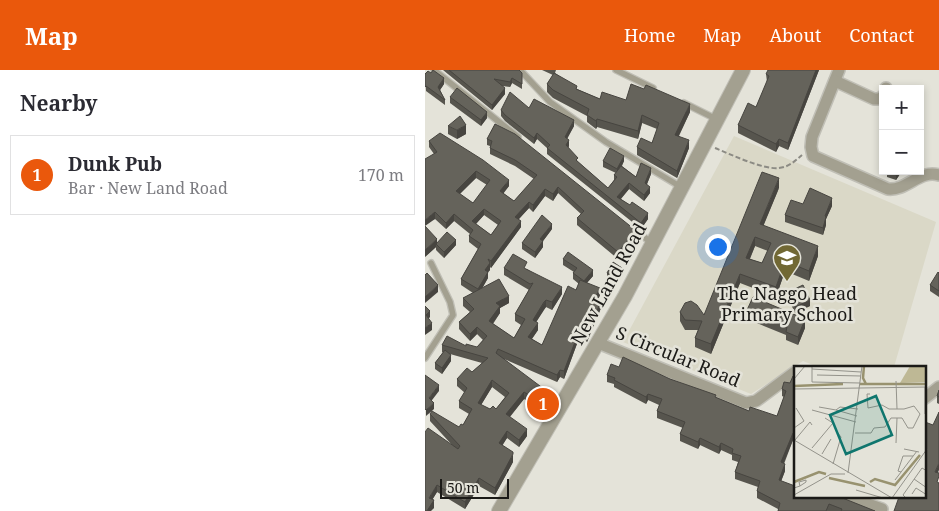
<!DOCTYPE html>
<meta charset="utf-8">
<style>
:root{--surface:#fff;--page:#f7f7f7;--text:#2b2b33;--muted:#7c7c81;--line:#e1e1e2;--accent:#ea580c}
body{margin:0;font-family:"Noto Serif",serif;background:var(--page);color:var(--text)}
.controls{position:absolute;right:15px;top:15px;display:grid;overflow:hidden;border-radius:0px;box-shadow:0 2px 8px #0003}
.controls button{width:45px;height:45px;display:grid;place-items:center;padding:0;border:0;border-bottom:1px solid var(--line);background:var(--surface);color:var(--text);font:25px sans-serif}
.scale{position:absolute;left:15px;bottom:12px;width:69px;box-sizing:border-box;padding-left:5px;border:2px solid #1b1a17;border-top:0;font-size:14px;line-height:18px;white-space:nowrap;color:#1b1a17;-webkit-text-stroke:4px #e4e3d9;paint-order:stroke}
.you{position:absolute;left:292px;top:176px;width:18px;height:18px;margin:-12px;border:4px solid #fff;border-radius:50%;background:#1a73e8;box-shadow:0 0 0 8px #1a73e833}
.badge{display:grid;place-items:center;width:32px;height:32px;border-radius:50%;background:var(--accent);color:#fff;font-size:16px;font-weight:700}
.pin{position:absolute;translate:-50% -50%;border:2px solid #fff;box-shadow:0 1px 5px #0006}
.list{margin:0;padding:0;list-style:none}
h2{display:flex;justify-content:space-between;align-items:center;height:65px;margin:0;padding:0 20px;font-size:21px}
h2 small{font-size:16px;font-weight:400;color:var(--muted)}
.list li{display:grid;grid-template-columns:32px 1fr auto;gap:15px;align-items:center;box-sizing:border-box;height:80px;margin:0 10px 10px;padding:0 10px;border:1px solid var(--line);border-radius:0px}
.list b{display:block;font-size:19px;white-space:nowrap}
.list p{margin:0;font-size:16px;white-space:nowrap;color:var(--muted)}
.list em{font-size:16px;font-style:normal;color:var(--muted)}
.map{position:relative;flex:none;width:514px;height:441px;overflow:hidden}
header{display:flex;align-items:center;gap:30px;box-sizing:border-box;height:70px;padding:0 25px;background:var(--accent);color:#fff}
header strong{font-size:24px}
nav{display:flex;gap:28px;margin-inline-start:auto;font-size:18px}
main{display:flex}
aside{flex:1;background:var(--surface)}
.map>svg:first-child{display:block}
</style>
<header>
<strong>Map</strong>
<nav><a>Home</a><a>Map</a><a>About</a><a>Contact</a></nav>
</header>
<main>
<aside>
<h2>Nearby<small></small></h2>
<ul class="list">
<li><span class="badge">1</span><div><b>Dunk Pub</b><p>Bar · New Land Road</p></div><em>170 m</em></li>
</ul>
</aside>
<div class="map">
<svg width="514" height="441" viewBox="0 0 514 441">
<rect width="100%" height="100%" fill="#e4e3d9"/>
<!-- built -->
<polygon fill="#dad8c7" points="309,66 511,152 469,297 393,297 378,291 326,324 198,272"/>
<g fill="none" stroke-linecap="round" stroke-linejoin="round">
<!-- service casing -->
<g stroke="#c0bfb6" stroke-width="8">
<g id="service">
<polyline points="9,0 93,67"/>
<polyline points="95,0 125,32 181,72 256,117"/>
<polyline points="191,0 228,18"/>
<polyline points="259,33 293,50"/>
<polyline points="210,160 228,174"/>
<polyline points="0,288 28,245 25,232 6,193"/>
</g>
</g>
<!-- minor casing -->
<g stroke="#c0bfb6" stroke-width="14">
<g id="minor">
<path d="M414 0 387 67 386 77 388 86 463 119C482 121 495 99 514 105"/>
<polyline points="410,11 449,29 455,29 458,26"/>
<polyline points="461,19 461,18"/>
<polyline points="173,273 321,333 331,331 370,302"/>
<polyline points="500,328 514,317"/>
<polyline points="423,427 457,439"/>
</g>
</g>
<!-- tertiary casing -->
<g stroke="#c0bfb6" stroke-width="16">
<polyline id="tertiary" points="74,441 200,226 318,0"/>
</g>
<!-- path -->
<path stroke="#8c8b84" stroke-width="2" stroke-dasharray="5 2.5" stroke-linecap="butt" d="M290 78C305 84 338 100 354 98 364 97 370 91 377 85"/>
<!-- service -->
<use href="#service" stroke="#a3a090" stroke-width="5.5"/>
<!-- minor -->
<use href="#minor" stroke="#a3a090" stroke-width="11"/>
<!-- tertiary -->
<use href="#tertiary" stroke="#a3a090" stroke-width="14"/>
</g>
<!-- wall -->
<g fill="#57554e" fill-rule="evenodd">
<polygon points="18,0 94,0 97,3 97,19 87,13 85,17 77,16 80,24 67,40"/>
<polygon points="117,0 131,0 130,3 152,19 175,29 201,30 265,42 254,66 264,78 252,108 212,85 212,77 227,73 232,59 217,53 213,69 172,57 171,59 162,52 162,46 128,28 122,22 122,14 128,5"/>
<polygon points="394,0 363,80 354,76 351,82 313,63 313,55 331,37 342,12 341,4"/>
<polygon points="0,4 19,14 15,20 20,30 20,35 1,21"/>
<polygon points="25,27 62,48 56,56 25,33"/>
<polygon points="104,38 149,56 142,68 144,76 143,78 153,92 183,118 189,110 189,105 191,103 178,97 178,91 199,91 197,96 211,107 226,104 222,114 225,123 219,131 204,119 196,129 223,149 216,159 122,84 122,78 112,69 109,74 80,51 76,46 76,40"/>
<path d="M70 54 214 169 209 176 206 174 193 189 152 155V148L156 144 133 123 128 131 120 126 108 142 104 138 94 149 96 157 66 198 65 197V200L63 202V208L57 218 84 233 75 238V243L68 254 89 268 96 255 90 251V244L104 220 79 205V198L102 199 137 224 127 240 121 237 119 239 111 252 113 260 107 269 117 275 151 220 154 214 148 209V203L149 202 138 195V189L168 206 162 213 175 225 173 230 176 238 162 272 153 271 139 309 135 307 132 312 79 289 127 332 119 342 99 329 85 347 102 366 94 377 82 368 77 375 88 392 70 425 54 416 40 439 12 422 7 430 9 438 0 441 28 376 5 351V344L34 357 38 355 44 344 34 338V331L40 323 32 316V309L47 302 57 293 25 284 26 291 17 304 10 299V293L18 282H17V275L52 277 58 270 52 264 45 271 34 259V252L45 242 38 236V228L48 223 36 215V209L53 179 44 172V166L45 164 29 151 21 159 10 149 7 150 9 84 4 77V71L84 116 78 123 89 131 109 109 90 96 65 84V76L62 75V69ZM51 108 62 115 48 133 34 124ZM59 145 73 155 66 165 51 154ZM67 317 80 327 71 339H65L56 335Z"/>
<polygon points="23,56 41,64 32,69 23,64"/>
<polygon points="462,101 477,101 471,110 462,107"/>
<path d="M354 118 338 156 393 186 384 211 360 201 351 227 315 213 286 284 270 277V268L273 260H260L255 251V242L279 245ZM330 176 343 181 337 193 325 189Z"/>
<polygon points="378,134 407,136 401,149 401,155 398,165 360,152 360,145"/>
<polygon points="127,159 118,171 118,177 110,188 97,179 97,173"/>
<polygon points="12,173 31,175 19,188 11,180 11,177 0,187"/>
<polygon points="182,203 197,203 190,214 182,208"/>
<polygon points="514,203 514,227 505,221 505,215"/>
<polygon points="363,222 385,236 370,243 363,228"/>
<polygon points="322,240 380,258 373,275 361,270 361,265 322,249"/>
<polygon points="194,297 245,309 324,341 352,346 359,327 357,326 357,319 365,313 370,304 370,371 368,370 359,394 360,401 356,411 370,427 450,441 353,441 353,439 332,428 332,421 333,417 310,409 310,402 313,392 307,390 307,385 296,380 294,384 275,375 273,379 255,371 255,364 258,358 232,348 232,341 234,335 223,330 221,334 189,317 189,314 182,312 182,305"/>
<polygon points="514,320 514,334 512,333 512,326"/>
</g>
<!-- shaded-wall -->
<g fill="#474540">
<polygon points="391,0 394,0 363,80 363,73"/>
<polygon points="19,8 19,14 13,23 13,17"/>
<polygon points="87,8 87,13 85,17 85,12"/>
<polygon points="80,18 80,24 67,40 67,35"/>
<polygon points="265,34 265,42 250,73 250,65"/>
<polygon points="62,42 62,48 56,56 56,50"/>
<polygon points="217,45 217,53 213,69 213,61"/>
<polygon points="172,49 172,57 171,59 171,51"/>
<polygon points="149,50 149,56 140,73 140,67"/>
<polygon points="41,55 41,64 32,69 32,60"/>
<polygon points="112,63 112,69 109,74 109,68"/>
<polygon points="354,69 354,76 351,82 351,74"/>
<polygon points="144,70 144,76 141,81 141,75"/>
<polygon points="264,70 264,78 252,108 252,101"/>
<polygon points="199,86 199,91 192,104 192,99"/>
<polygon points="226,98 226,104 220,119 220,113"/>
<polygon points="51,101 51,108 31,128 31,121"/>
<polygon points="474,101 477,101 471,110 471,105"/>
<polygon points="354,108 354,118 335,164 335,154"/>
<polygon points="84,110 84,116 75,128 75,121"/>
<polygon points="204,113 204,119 192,133 192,127"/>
<polygon points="133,117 133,123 128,131 128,124"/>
<polygon points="225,117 225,123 219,131 219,125"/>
<polygon points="120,119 120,126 108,142 108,135"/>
<polygon points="407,128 407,136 401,149 401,155 398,165 398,158 400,146"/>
<polygon points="104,132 104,138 90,153 90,147"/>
<polygon points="59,139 59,145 47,158 47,151"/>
<polygon points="10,142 10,149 0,156 0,150"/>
<polygon points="223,143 223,149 216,159 216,153"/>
<polygon points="29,144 29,151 21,159 21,153"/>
<polygon points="96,151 96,157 66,198 66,191"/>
<polygon points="127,154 127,159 115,175 115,169"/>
<polygon points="214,163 214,169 209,176 209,169"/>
<polygon points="206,167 206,174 193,189 193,182"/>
<polygon points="330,167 330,176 321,197 321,188"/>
<polygon points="12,169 12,175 11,174 11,177 0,187 0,180"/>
<polygon points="31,170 31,175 19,188 19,182"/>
<polygon points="118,171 118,177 110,188 110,182"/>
<polygon points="393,176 393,186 384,211 384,201"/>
<polygon points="360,191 360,201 351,227 351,217"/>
<polygon points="65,193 65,200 60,206 60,200"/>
<polygon points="197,198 197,203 190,214 190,208"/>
<polygon points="168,200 168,206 158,217 158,212"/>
<polygon points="63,202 63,208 53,226 53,219"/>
<polygon points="315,204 315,213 286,284 286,274"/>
<polygon points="13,215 13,222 0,233 0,227"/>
<polygon points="137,217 137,224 127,240 127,232"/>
<polygon points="175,218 175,225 170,236 170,228"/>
<polygon points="84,226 84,233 75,238 75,243 64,258 64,251 71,233"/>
<polygon points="121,230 121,237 108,257 108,250"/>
<polygon points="385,230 385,236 370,243 370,237"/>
<polygon points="176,231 176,238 162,272 162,265"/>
<polygon points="5,241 5,247 1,252 1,245"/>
<polygon points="380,249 380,258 373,275 373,267"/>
<polygon points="7,253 7,260 0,265 0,258"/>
<polygon points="113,253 113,260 103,274 103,267"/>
<polygon points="52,257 52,264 45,271 45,264"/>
<polygon points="153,264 153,271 139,309 139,301"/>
<polygon points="26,285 26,291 17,304 17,298"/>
<polygon points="135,300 135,307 132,312 132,305"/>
<polygon points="67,310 67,317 53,340 53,333"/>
<polygon points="14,315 14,321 4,334 4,328"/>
<polygon points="99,322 99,329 81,351 81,344"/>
<polygon points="223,324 223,330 221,334 221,327"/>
<polygon points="127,325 127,332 119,342 119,335"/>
<polygon points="9,333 9,339 1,346 1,340"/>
<polygon points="102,359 102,366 94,377 94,370"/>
<polygon points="82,361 82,368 74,381 74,373"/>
<polygon points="368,363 368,370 356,399 356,392"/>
<polygon points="275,368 275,375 273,379 273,372"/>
<polygon points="296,373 296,380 294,384 294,377"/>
<polygon points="88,384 88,392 70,425 70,418"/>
<polygon points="514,393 514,400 510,409 510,402"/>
<polygon points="360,394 360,401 354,417 354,410"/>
<polygon points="54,408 54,416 40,439 40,432"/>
<polygon points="12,415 12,422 4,435 4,428"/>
<polygon points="9,430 9,438 6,441 2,441"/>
</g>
<!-- building -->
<g fill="#65635b" stroke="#474540" fill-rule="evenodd">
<polygon points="8,0 19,8 13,17 20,30 1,16 0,17 0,4 3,1 6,3"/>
<polygon points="24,0 94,0 97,3 97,14 87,8 85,12 69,9 80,18 67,35"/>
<polygon points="343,0 391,0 363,73 354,69 351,74 313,55 323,33 331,37 344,6 341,4"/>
<polygon points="129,3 152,16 151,19 175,29 177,22 201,30 206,14 219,19 221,15 265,34 250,65 264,70 252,101 212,77 216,68 227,73 234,53 217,45 213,61 172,49 171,51 162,45 164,39 128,20 122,14"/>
<polygon points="32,18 62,42 56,50 25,27"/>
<polygon points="85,22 104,38 109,29 149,50 140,67 144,70 141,75 153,88 151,90 183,118 192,107 189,105 196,96 211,107 216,93 226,98 220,113 225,117 219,125 204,113 192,127 205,135 207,132 223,143 216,153 122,78 125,75 112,63 109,68 80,45 76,40"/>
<polygon points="35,46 41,55 32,60 23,56"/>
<path d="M70 54 90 64 214 163 209 169 206 167 193 182 152 148 159 141 133 117 128 124 120 119 108 135 104 132 90 147 96 151 66 191 63 189 65 193 60 200 63 202 53 219 36 209 56 174 44 166 48 160 29 144 21 153 10 142 0 150V89L12 82 4 71 15 63 58 90 84 110 75 121 89 131 112 105 90 90 65 78 67 71 62 69ZM51 101 65 110 48 133 31 121ZM59 139 76 151 66 165 47 151Z"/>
<polygon points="185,78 199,86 192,99 178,91"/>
<polygon points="462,101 474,101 471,105"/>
<path d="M337 102 354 108 335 154 393 176 384 201 360 191 351 217 315 204 286 274 270 268 277 251 260 250 255 242 260 233 266 231 272 235 279 245ZM330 167 346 173 337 193 321 188Z"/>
<polygon points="385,118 407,128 400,146 401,147 398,158 360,145 366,130 378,134"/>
<polygon points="117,145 127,154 115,169 118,171 110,182 97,173"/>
<polygon points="0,156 12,169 0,180"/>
<polygon points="22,162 31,170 19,182 11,174"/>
<polygon points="143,182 168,200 159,211 148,203 152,198 138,189"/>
<path d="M88 184 102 192 99 198 137 217 127 232 121 230 119 232 108 250 113 253 103 267 117 275 143 216 151 220 155 210 175 218 170 228 176 231 162 265 153 264 139 301 135 300 132 305 73 279 71 283 127 325 119 335 99 322 81 344 102 359 94 370 82 361 74 373 88 382V384L70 418 54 408 40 432 12 415 4 428 9 430 2 441H0V362L3 358 33 379 35 376 5 344 7 341 34 357 36 354 38 355 47 339 34 331 42 318 32 309 42 298 47 302 63 288 17 275 22 266 41 276V274L52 277 62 266 52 257 45 264 34 252 49 239 38 228 74 209 84 226 71 233 75 236 64 251 89 268 100 249 90 244 108 213 105 214 79 198ZM67 310 84 323 71 339 68 336 65 339 53 333Z"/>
<polygon points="188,192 197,198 190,208 182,203"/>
<polygon points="513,202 514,203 514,221 505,215"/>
<polygon points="2,203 13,215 0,227 0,205"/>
<polygon points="378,215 385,230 370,237 363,222"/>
<polygon points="328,227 380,249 373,267 361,262 362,257 322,240"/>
<polygon points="0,236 5,241 1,245 7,253 0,258"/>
<polygon points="20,280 26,285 17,298 10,293"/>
<polygon points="198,287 245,309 291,325 290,327 324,341 325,337 352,346 361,321 357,319 359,312 365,313 368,306 370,304 370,364 368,363 356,392 360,394 354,410 370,416 370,427 415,427 450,441 416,441 417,439 404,434 401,441 353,441 355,433 332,421 335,411 310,402 316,386 307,383 308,379 296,373 294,377 275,368 273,372 255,364 260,352 232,341 237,329 223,324 221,327 189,310 190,308 182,305 186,294 194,297"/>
<polygon points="0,305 14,315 4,328 9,333 1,340 0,339"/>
<polygon points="514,320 514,327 512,326"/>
<polygon points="514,342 514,393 510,402 514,403 514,406 512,412 514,413 514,441 469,441 474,427 500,427 500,352 508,355"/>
</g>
<!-- icons -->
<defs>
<g id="school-pin" transform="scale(1.4375)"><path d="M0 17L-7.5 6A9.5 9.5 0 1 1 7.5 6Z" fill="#716834" stroke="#e4e3d9"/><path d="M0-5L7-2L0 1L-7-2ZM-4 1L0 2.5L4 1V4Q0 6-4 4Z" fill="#fff"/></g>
</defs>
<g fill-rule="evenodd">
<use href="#school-pin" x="362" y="188"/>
</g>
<g text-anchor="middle" stroke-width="5" stroke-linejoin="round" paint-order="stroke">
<!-- street labels -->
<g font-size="18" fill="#1b1a17" stroke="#e4e3d9">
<text transform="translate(184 214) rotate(-61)" y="6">New Land Road</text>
<text transform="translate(253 287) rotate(22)" y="6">S Circular Road</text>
</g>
<!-- poi labels -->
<g font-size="18" fill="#1b1a17" stroke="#e4e3d9">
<text x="362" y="230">The Naggo Head<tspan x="362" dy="21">Primary School</tspan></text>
</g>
</g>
<!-- overview -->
<g transform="translate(369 296)">
<rect width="132" height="132" fill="#e4e3d9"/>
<path d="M116 0H132V16L106 17Z" fill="#beb895"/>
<path fill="none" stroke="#98926f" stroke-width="2.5" d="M70 0 69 12 72 18M66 18H133M0 20 49 18M35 112 71 120M0 116 25 106 32 108M76 116 81 113 101 119 126 89"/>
<path fill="none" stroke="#94938b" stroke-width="1" d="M18 0V16L66 17M18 3 67 6M23 9 67 10M0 13 11 0M102 15 103 43M131 21V48M0 23 133 21M76 28H73L74 42 88 39 95 43H110L120 40 126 48M25 41 42 44M18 44 62 56M63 50 42 44 46 41 64 43M0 62 10 55 2 42M61 67H77L80 62 91 61 97 52H108L114 62H119L126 48M0 74 98 132M1 74 16 56 18 59M102 77 103 52M18 82 39 57 31 52M110 83 125 86M28 88 37 73M39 98 47 71 43 66M107 106 104 105 109 90H119M54 107 68 0M120 113 133 122M101 114 123 85M0 122 6 120 12 116V114L5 116 6 120M62 124 89 132M118 128 122 122 133 129M0 129 37 108H51M98 132 133 83M112 132 109 129 128 102 133 105"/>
<path fill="#0f766e" fill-opacity="0.15" stroke="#0f766e" stroke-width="2.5" d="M82 30 98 69 52 88 36 49Z"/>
<rect width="132" height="132" fill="none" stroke="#1b1a17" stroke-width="2.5"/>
</g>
</svg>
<div class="controls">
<button>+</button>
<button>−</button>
</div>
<div class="scale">50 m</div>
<div class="you"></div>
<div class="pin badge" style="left:118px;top:334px">1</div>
</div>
</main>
